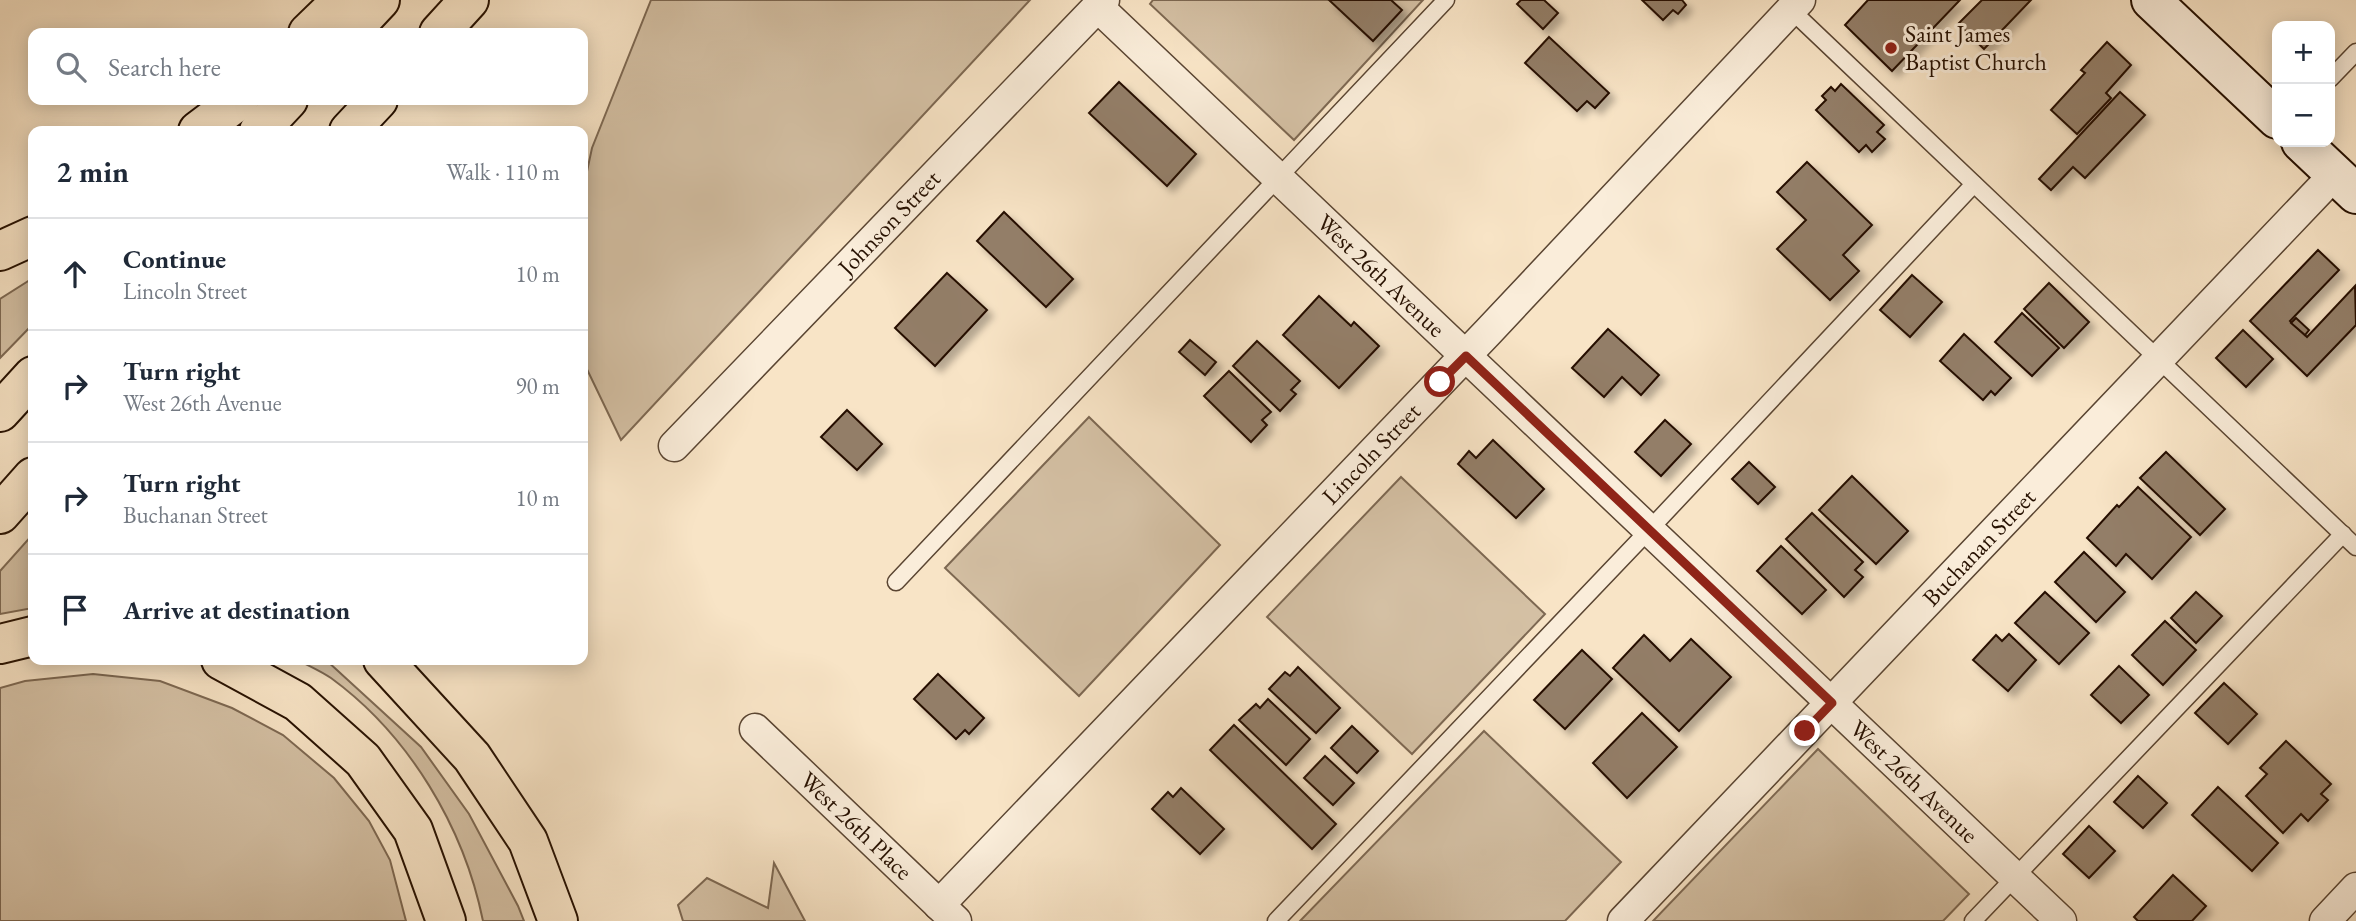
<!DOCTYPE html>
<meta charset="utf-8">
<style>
:root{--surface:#fff;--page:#f6f6f7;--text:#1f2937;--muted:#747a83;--line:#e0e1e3}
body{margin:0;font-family:"EB Garamond",serif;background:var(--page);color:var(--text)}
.controls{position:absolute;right:21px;top:21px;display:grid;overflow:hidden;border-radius:14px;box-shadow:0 4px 18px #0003}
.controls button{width:63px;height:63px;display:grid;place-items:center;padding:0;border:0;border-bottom:2px solid var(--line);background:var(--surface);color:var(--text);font:35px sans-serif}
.stop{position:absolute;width:21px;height:21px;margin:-16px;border:5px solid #8f2418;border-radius:50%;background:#fff}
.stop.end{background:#8f2418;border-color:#fff;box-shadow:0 2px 7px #0008}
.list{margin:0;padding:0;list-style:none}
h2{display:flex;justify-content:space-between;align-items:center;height:91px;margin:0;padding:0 28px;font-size:30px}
h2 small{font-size:23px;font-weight:400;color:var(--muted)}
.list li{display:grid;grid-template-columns:46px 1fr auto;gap:21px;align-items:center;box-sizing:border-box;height:112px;padding:0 28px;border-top:2px solid var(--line)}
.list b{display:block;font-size:26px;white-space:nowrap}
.list p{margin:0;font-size:23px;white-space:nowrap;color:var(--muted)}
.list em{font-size:23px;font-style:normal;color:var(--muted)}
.icon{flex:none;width:38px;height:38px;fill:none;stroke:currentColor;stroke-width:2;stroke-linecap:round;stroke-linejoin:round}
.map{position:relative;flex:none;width:2356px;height:921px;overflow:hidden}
.search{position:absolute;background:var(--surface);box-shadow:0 4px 18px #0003;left:28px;top:28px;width:560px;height:77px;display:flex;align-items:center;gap:18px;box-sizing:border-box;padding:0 24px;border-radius:14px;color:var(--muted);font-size:26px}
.panel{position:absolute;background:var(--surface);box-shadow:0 4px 18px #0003;left:28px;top:126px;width:560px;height:539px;border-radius:14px}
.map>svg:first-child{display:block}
</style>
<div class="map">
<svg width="2356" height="921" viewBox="0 0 2356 921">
<defs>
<filter id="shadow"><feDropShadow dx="6" dy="6" stdDeviation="3.5" flood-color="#0004"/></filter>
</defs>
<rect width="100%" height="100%" fill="#f8e4c6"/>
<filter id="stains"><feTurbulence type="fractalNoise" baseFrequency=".00286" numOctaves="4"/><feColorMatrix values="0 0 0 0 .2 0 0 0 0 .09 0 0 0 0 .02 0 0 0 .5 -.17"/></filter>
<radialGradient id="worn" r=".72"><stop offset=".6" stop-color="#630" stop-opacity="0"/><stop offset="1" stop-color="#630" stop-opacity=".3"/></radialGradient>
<!-- green -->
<g fill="#d4c0a4" stroke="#7d6852" stroke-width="2">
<polygon points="651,0 1030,0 621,440 583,361 583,190 592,148"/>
<polygon points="1153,0 1423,0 1294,140 1150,4"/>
<polygon points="33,278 33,324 0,358 0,299"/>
<polygon points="1089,417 1220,545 1079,696 945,568"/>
<polygon points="1401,477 1545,614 1412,754 1267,617"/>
<polygon points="33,534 33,608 0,614 0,571"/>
<path d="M298 660H326L421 747 469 814 518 906 524 921H483C464 827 409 735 331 678 321 671 309 666 298 660Z"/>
<polygon points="93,674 160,681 232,708 283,735 334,778 369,821 390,860 406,921 0,921 0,688 25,681"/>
<polygon points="1484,731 1621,862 1565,921 1300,921"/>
<polygon points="1818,749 1969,894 1943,921 1653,921"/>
<polygon points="774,863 805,921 683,921 678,905 707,878 768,908"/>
</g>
<!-- building -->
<g fill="#937e67" stroke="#261000" stroke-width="2" filter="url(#shadow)">
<polygon points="1329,0 1391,0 1402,10 1373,41"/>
<polygon points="1521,0 1544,0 1558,13 1543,29 1517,4"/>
<polygon points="1642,0 1682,0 1686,5 1678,14 1673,10 1663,20"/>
<polygon points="1868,0 1960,0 1892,71 1845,25"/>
<polygon points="1982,0 2031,0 1984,49 1958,24"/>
<polygon points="1549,37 1609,93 1595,108 1587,101 1577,111 1525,63"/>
<polygon points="2107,42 2131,65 2106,93 2111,98 2077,134 2051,110 2085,73 2081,70"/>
<polygon points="1119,82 1196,154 1167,186 1089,113"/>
<polygon points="1841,84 1884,125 1877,132 1885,139 1872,152 1866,145 1859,152 1816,110 1826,100 1822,96 1831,87 1835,91"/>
<polygon points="2120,92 2145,115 2085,178 2073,167 2051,190 2039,179"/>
<polygon points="1807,162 1872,225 1843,255 1859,271 1830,300 1777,249 1806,220 1777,192"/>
<polygon points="1004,212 1073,279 1046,307 977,241"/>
<polygon points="2318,250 2339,270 2290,321 2307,337 2355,286 2356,325 2307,376 2250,321"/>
<polygon points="947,273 987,310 935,366 895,328"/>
<polygon points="1912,275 1942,302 1910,337 1880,310"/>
<polygon points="2049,283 2089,322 2064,348 2024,309"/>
<polygon points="1319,296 1351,326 1354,322 1379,346 1339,388 1283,335"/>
<polygon points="2022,313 2059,348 2032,376 1995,342"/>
<polygon points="2296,318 2309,330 2305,335 2291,323"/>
<polygon points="1608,329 1659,375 1641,395 1622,377 1604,397 1572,368"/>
<polygon points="2243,330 2273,359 2246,387 2216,358"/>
<polygon points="1964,334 2011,378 1995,395 1991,391 1983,400 1940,361"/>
<polygon points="1190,340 1216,362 1205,375 1179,352"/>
<polygon points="1257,341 1300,381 1291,390 1296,394 1280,411 1233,366"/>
<polygon points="1229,371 1271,412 1262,420 1267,425 1251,442 1204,396"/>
<polygon points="847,410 882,444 857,470 821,437"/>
<polygon points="1665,420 1691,444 1661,476 1635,452"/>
<polygon points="1493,440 1544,489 1516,518 1458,464 1469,451 1476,458"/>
<polygon points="2166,452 2225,509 2200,535 2140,478"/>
<polygon points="1749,462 1775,487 1758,504 1732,479"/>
<polygon points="1852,476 1908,531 1876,564 1819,510"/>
<polygon points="2138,487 2191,537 2152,579 2126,554 2116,566 2087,538 2117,505 2119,507"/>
<polygon points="1812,513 1863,562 1855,570 1863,577 1844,597 1786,539"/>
<polygon points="1781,546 1826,590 1802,614 1757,571"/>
<polygon points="2084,552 2125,592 2096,622 2055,582"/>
<polygon points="2045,592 2089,633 2059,664 2015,623"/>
<polygon points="2196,592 2222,616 2196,643 2171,618"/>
<polygon points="2165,621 2196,650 2163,685 2132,655"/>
<polygon points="2009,634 2036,660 2008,691 1973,660 1996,635 2002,641"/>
<polygon points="1644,635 1670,661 1691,639 1731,677 1679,731 1613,668"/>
<polygon points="1582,650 1612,679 1565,729 1534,700"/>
<polygon points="2119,666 2149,695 2121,723 2091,695"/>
<polygon points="1298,667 1340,708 1316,733 1269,689 1285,672 1290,676"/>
<polygon points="938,674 984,718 969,734 965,730 956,739 914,699"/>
<polygon points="2224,683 2257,714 2228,744 2195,713"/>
<polygon points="1268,699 1310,739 1286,765 1239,720 1256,704 1260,708"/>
<polygon points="1642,713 1677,747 1627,798 1593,763"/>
<polygon points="1234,725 1336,824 1312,849 1210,750"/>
<polygon points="1352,726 1378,751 1357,773 1331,748"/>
<polygon points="2286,741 2331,784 2321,794 2328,800 2308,821 2301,814 2283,833 2246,796 2267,774 2260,768"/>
<polygon points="1325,756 1354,783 1333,805 1304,778"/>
<polygon points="2138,776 2167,803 2143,828 2114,802"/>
<polygon points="2218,787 2278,843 2252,871 2192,815"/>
<polygon points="1181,788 1224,829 1200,854 1152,809 1168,792 1173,797"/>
<polygon points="2089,826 2115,851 2089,878 2063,854"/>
<polygon points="2173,875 2206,906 2192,921 2138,921 2134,917"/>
</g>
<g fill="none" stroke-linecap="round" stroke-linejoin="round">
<!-- lane casing -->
<g stroke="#5a4532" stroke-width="19">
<g id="lane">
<polyline points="1788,7 2356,547"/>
<polyline points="2330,79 2356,52"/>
<polyline points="896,582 1446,0"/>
<polyline points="1276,921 1649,530 1974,184"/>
<polyline points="1973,921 2343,534"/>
</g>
</g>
<!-- street casing -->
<g stroke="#5a4532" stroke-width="33">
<g id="street">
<path id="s1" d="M1098 7 2061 921"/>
<path id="s2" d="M674 446 1104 0"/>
<path id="s3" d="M755 729 956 921"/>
<path id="s4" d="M939 905 1488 332 1800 0"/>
<path id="s5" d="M1623 921 2335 174"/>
<polyline points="2325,921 2356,888"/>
</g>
</g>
<!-- secondary casing -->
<g stroke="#261000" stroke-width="42">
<g id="secondary">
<polyline points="2151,0 2277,119"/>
<polyline points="2301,142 2356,194"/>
</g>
</g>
<!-- primary casing -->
<g stroke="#261000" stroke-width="42">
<g id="primary">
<polyline points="349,33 380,0"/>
<polyline points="439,33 469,0"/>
<polyline points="259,131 288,100"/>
<polyline points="349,131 378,100"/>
<polyline points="0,412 33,376"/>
<polyline points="0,514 33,477"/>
</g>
</g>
<!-- highway casing -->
<g stroke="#261000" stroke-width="42">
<g id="highway">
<polyline points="308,33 342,0"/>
<polyline points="198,131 239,100"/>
<polyline points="0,251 33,236"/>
<polyline points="0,644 33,636"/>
<polyline points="221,660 298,702 363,760 413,830 446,921"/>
<polyline points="383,660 472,757 528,841 558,921"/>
</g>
</g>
<!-- lane -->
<use href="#lane" stroke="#faedda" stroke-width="16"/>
<!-- street -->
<use href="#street" stroke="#faedda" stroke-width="30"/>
<!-- secondary -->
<use href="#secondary" stroke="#faedda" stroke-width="38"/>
<!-- primary -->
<use href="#primary" stroke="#f8e4c6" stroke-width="38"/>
<!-- highway -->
<use href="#highway" stroke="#f8e4c6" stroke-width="38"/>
</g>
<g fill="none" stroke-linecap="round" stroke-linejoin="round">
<!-- route -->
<polyline stroke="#8f2418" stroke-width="9" points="1440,382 1466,356 1832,703 1805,731"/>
</g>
<!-- markers -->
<circle fill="#8f2418" stroke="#faedda" stroke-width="2.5" cx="1891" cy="48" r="7"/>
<g text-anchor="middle" stroke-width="6" stroke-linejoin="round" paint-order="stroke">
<!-- poi labels -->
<g font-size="24" fill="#261000" stroke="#faedda" text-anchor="start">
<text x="1905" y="42">Saint James<tspan x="1905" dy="28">Baptist Church</tspan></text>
</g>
<!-- street labels -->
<g font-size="24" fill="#261000" stroke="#faedda">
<text dy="8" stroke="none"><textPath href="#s2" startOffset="310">Johnson Street</textPath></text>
<text dy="8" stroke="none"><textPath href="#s1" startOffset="390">West 26th Avenue</textPath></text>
<text dy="8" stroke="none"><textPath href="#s4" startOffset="625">Lincoln Street</textPath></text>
<text dy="8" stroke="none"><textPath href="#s5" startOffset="516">Buchanan Street</textPath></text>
<text dy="8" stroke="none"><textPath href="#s1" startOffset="1125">West 26th Avenue</textPath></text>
<text dy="8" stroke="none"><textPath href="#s3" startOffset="140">West 26th Place</textPath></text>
</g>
</g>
<rect width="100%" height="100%" filter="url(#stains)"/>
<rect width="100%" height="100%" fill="url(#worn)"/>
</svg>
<div class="controls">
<button>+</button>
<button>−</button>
</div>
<div class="stop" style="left:1440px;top:382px"></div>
<div class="stop end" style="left:1805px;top:731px"></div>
<div class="search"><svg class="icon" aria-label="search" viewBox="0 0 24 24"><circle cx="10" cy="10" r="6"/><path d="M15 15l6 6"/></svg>Search here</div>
<section class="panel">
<h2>2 min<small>Walk · 110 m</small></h2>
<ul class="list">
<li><svg class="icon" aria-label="ahead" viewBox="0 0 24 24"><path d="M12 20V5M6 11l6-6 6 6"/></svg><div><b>Continue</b><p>Lincoln Street</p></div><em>10 m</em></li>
<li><svg class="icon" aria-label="right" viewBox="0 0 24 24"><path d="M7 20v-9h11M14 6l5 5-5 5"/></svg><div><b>Turn right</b><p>West 26th Avenue</p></div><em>90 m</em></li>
<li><svg class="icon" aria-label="right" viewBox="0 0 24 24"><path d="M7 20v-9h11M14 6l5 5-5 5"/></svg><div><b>Turn right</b><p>Buchanan Street</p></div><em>10 m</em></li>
<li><svg class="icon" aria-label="arrive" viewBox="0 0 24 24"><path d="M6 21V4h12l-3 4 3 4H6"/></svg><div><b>Arrive at destination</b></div></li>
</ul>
</section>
</div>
